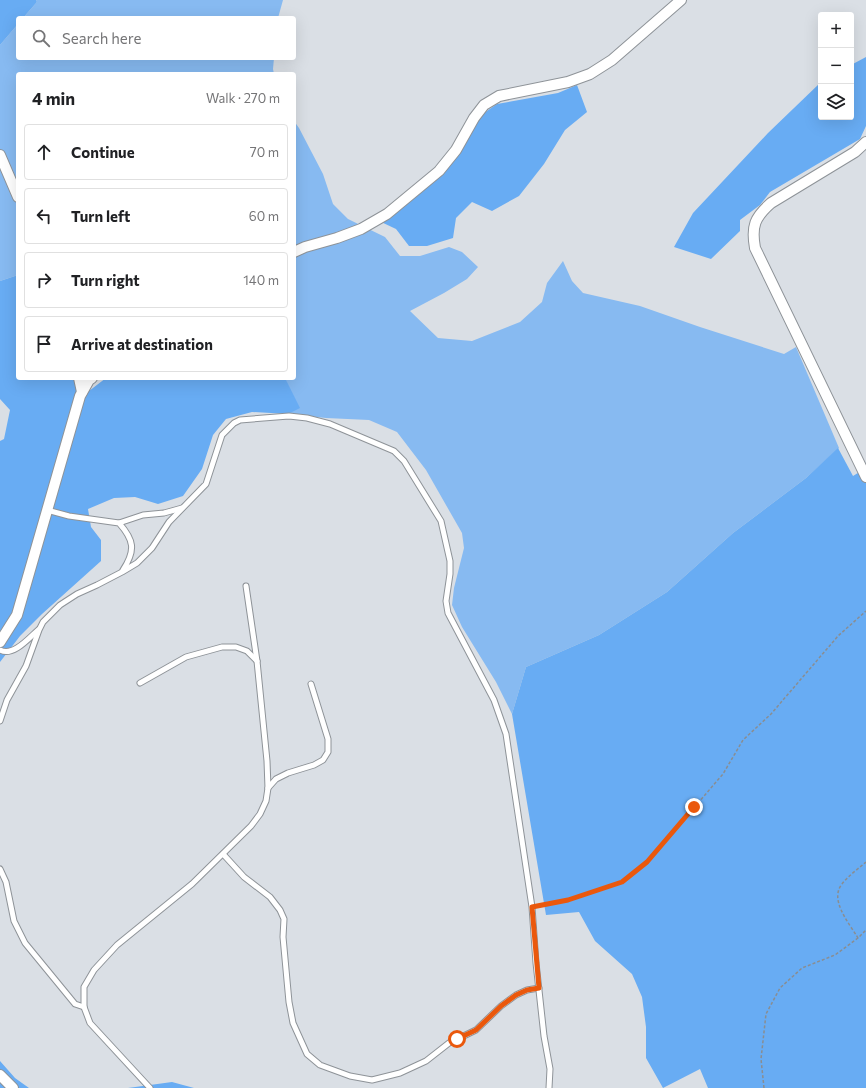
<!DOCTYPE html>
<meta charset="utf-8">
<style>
:root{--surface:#fff;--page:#f2f2f2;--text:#202124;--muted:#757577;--line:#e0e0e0}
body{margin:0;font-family:Commissioner,sans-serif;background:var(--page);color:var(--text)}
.controls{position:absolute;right:12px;top:12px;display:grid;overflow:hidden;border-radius:4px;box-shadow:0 4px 16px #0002}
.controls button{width:36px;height:36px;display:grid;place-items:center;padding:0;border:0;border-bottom:1px solid var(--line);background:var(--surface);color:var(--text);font:20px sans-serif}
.stop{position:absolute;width:12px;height:12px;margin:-9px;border:3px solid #ea580c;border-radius:50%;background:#fff}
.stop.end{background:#ea580c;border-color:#fff;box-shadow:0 1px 4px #0008}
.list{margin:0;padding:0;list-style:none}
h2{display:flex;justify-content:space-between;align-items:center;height:52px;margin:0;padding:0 16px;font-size:17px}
h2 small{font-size:13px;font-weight:400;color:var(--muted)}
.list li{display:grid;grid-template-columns:26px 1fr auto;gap:12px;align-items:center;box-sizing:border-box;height:56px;margin:0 8px 8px;padding:0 8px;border:1px solid var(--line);border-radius:4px}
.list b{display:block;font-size:15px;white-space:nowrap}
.list em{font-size:13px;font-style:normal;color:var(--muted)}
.icon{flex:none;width:22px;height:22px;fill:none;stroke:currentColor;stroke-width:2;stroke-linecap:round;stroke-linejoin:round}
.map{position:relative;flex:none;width:866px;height:1088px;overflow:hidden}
.search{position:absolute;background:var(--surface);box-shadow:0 4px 16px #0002;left:16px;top:16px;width:280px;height:44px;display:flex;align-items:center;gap:10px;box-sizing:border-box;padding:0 14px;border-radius:4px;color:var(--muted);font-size:15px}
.panel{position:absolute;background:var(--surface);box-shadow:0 4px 16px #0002;left:16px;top:72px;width:280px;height:308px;border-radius:4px}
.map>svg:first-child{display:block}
</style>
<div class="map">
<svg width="866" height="1088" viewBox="0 0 866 1088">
<rect width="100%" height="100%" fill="#dadfe5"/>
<!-- green -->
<g fill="#87baf1">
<polygon points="36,0 283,0 278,18 23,18 37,2"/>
<polygon points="18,24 18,58 274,58 273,69 274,74 18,74 18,275 0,281 0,45"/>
<polygon points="294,121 299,128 323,174 333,204 348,219 385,237 400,256 420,256 449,247 462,252 478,267 467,279 444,293 410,311 438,338 472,341 520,322 542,302 547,283 563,261 572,281 583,293 640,306 700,327 784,354 796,347 839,448 806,478 733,533 667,592 599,635 526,667 512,714 496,682 462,627 452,605 454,588 464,548 462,533 426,470 397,432 369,420 326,418 288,414 286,380 270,378 294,378"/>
</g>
<!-- forest -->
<g fill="#68acf3">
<polygon points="0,0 36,0 37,2 23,18 18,18 18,24 0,45"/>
<polygon points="866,57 866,126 860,139 770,192 760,205 740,220 740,231 711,259 674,247 693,213 768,133 820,83 821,83 821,117 851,117 851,65"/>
<polygon points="577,85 587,112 565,130 544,164 519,196 492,211 472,202 456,218 453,238 427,246 409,246 396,229 379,221 444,170 475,124 484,113 497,104 558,93"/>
<polygon points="18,275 18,378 82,378 89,391 106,378 270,378 286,380 300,408 288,414 252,412 226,419 213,435 202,469 183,496 158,504 135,497 114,498 88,509 91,527 101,540 101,561 42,614 20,636 0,662 0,441 4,439 10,410 0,399 0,281"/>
<polygon points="838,448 853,476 866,468 866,1088 708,1088 700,1069 663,1088 646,1058 646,1027 642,997 632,974 595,941 579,912 546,915 512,714 526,667 599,635 667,592 733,533 806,478"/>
<polygon points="0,1061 15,1078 29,1088 0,1088"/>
<polygon points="172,1082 194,1088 128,1088"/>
</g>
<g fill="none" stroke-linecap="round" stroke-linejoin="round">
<!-- lane casing -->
<g stroke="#8e9398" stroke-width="7">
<g id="lane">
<path d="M47 510 69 516 119 523C134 540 136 550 123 570"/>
<polyline points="119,523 143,515 164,513 182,508"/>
<path d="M0 650C13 657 29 638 38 630"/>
<polyline points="140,683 186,657 222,647 236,647 247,651 257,661"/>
<polyline points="0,721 7,700 26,666 39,630 43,622 60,605 77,594 97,585 122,572 137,563 152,548 169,522 206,484 222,435 234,423 240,420 289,416 307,418 330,424 394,451 404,461 441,521 450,561 450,574 446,601 448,613 494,700 506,734 532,907 536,963 544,1036 550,1069 549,1088"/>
<polyline points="268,788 276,779 288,773 314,765 323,760 328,752 328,739 311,684"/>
<polyline points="223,854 244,877 270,897 280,910 284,919 283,937 289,1002 293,1023 307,1054 320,1065 350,1076 372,1080 400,1073 426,1061 449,1043 476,1030 501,1006 516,995 527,990 539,988"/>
<polyline points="0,869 6,882 14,921 25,943 75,1004 84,1007"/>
<polyline points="150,1088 90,1023 84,1007 84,987 94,970 117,945 192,884 251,826 260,814 266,801 268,788 267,761 257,661 246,586"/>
</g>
</g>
<!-- street casing -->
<g stroke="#8e9398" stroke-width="12">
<g id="street">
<path d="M866 142 855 152 771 203C755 217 751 226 755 248L866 477"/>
<polyline points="0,155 18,197"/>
<polyline points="294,252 305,247 337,238 361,229 387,214 439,171 456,150 474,118 484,105 499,96 568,82 590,74 612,60 681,0"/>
<polyline points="79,378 82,392"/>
<polyline points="0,642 17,615 80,396 89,380 92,378"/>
<polyline points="0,1075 13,1088"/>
</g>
</g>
<!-- path -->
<g stroke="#898d91" stroke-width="1.5" stroke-dasharray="3 2" stroke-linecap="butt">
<polyline points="540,905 568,900 622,882 647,862 723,774 743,740 771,714 838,636 866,611"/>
<path d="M858 938C849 923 829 900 842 884 848 876 858 869 866 862"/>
<polyline points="764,1088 761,1059 766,1014 780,988 802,968 835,955 858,938 866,930"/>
</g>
<!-- lane -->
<use href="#lane" stroke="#fff" stroke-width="5"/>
<!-- street -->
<use href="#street" stroke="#fff" stroke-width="10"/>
</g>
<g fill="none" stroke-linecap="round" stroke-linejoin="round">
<!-- route -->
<polyline stroke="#ea580c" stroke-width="5" points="457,1039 476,1030 501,1006 516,995 527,990 539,988 532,907 568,900 622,882 647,862 694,807"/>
</g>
</svg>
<div class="controls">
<button>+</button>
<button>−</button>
<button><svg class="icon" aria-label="layers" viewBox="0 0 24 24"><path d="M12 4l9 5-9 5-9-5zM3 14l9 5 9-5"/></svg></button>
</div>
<div class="stop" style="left:457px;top:1039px"></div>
<div class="stop end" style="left:694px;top:807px"></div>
<div class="search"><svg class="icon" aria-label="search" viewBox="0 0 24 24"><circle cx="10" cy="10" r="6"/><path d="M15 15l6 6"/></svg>Search here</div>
<section class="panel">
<h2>4 min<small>Walk · 270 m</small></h2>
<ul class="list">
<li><svg class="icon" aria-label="ahead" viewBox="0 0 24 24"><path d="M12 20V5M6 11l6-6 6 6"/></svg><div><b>Continue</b></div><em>70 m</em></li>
<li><svg class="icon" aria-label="left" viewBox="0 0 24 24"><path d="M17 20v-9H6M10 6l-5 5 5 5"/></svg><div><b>Turn left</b></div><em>60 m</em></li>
<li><svg class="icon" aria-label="right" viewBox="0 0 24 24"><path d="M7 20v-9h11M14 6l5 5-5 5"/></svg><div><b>Turn right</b></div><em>140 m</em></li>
<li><svg class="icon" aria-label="arrive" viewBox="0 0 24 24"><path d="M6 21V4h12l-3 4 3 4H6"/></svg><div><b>Arrive at destination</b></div></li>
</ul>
</section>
</div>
